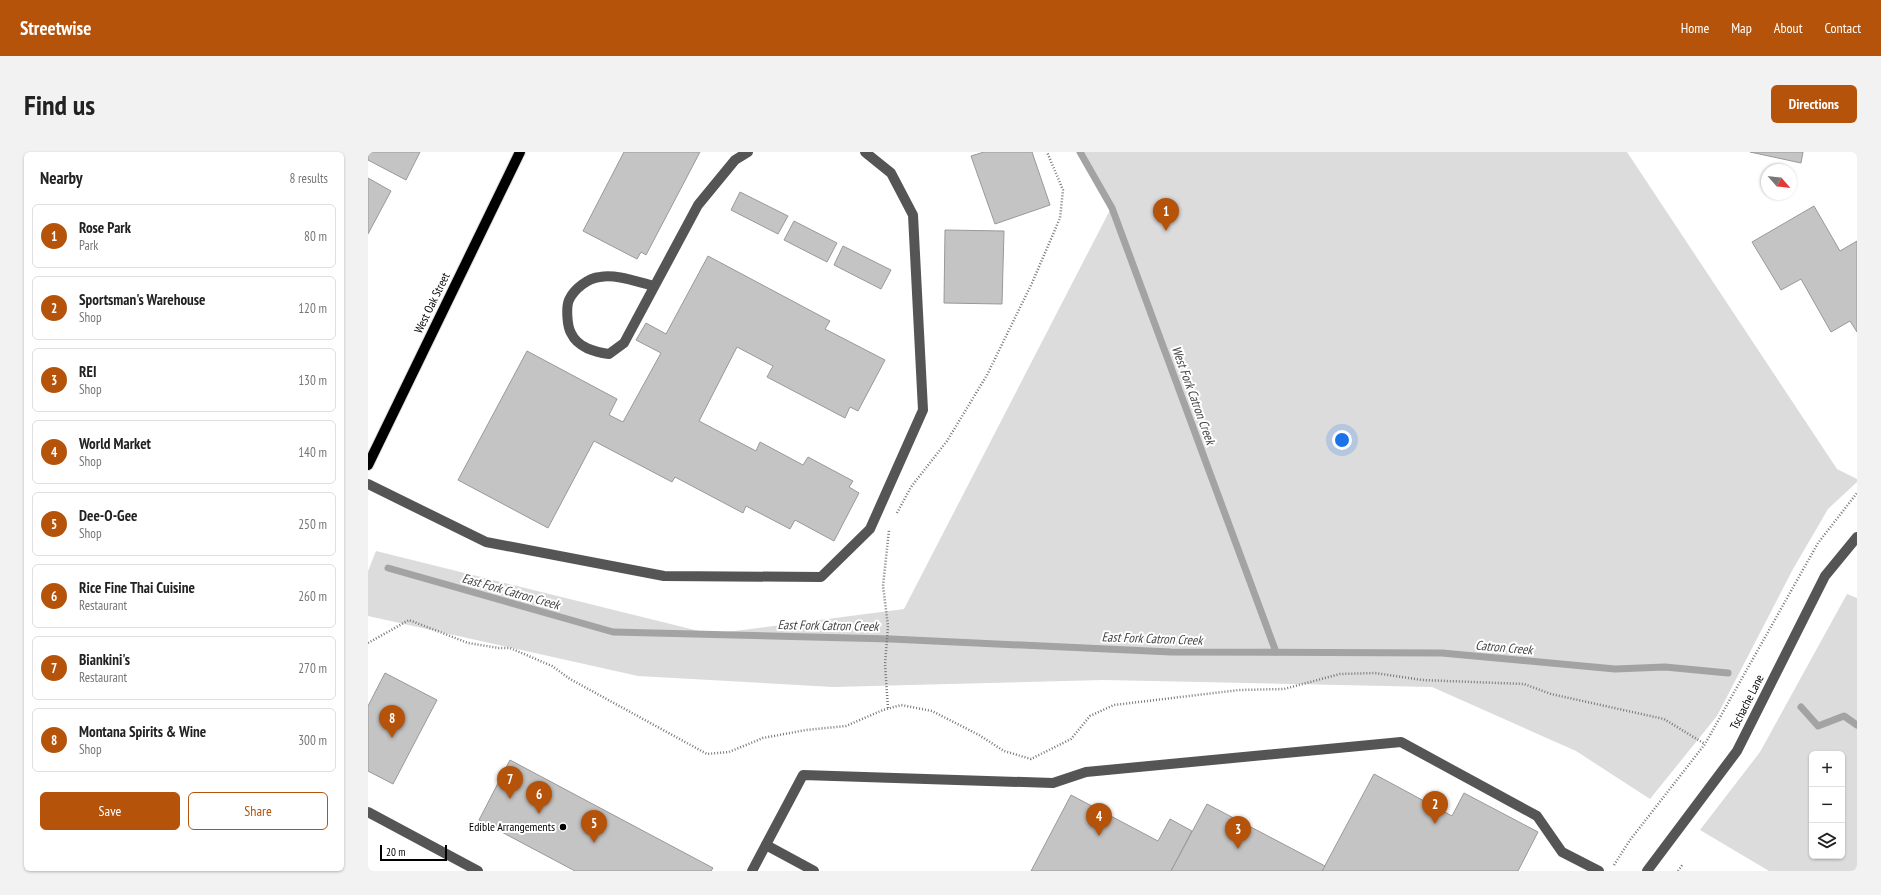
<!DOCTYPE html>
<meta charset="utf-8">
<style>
:root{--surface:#fff;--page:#f2f2f2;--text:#222;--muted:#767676;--line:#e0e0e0;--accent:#b45309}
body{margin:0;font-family:"PT Sans Narrow",sans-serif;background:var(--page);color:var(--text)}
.controls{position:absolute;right:12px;bottom:12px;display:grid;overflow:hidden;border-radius:6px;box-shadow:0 1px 3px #0004}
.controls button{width:36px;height:36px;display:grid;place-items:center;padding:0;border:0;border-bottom:1px solid var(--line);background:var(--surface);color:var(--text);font:20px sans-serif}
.compass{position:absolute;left:1393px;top:12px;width:36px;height:36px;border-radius:50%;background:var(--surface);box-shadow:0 1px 3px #0004;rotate:118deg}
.scale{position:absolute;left:12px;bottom:10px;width:67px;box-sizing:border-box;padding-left:4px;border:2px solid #000;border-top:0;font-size:11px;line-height:14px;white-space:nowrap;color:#000;-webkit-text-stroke:3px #fff;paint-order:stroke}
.you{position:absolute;left:974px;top:288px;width:14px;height:14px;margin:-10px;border:3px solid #fff;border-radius:50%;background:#1a73e8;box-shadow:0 0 0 6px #1a73e833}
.badge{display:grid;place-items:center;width:26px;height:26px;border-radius:50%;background:var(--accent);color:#fff;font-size:13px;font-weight:700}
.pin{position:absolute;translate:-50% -33px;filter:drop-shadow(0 1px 2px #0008)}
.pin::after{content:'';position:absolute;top:21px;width:14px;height:12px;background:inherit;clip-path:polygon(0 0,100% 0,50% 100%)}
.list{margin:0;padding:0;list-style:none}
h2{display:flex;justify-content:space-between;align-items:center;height:52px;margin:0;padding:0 16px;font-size:17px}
h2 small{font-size:13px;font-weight:400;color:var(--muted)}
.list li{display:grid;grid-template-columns:26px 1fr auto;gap:12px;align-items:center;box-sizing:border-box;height:64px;margin:0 8px 8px;padding:0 8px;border:1px solid var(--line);border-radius:6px}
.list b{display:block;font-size:15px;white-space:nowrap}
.list p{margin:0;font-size:13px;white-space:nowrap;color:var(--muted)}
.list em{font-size:13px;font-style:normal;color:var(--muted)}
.actions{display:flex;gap:8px;padding:12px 16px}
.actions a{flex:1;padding:9px 0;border:1px solid var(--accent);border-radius:6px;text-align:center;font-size:14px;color:var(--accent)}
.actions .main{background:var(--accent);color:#fff}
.icon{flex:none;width:22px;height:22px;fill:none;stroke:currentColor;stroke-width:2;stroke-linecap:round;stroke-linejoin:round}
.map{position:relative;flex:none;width:1489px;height:719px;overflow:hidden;border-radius:6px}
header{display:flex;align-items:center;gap:24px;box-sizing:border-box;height:56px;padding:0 20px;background:var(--accent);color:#fff}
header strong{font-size:19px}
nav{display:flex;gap:22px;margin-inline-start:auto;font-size:14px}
.intro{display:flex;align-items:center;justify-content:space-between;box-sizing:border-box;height:96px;padding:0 24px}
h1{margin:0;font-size:28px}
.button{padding:10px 18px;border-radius:6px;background:var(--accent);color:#fff;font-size:14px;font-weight:700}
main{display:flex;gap:24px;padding:0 24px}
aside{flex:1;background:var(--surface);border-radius:6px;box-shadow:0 1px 3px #0004}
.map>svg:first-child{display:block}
</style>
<header>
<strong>Streetwise</strong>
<nav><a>Home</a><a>Map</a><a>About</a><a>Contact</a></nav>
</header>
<div class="intro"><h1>Find us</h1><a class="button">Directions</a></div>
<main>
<aside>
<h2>Nearby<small>8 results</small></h2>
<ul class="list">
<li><span class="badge">1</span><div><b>Rose Park</b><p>Park</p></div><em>80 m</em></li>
<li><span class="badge">2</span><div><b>Sportsman's Warehouse</b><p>Shop</p></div><em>120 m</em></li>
<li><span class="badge">3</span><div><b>REI</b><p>Shop</p></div><em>130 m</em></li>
<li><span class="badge">4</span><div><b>World Market</b><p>Shop</p></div><em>140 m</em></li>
<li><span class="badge">5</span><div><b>Dee-O-Gee</b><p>Shop</p></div><em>250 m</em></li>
<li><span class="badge">6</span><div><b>Rice Fine Thai Cuisine</b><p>Restaurant</p></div><em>260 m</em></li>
<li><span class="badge">7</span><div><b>Biankini's</b><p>Restaurant</p></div><em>270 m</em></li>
<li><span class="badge">8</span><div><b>Montana Spirits &amp; Wine</b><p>Shop</p></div><em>300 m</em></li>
</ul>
<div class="actions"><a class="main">Save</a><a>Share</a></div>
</aside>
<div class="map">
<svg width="1489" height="719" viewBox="0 0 1489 719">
<rect width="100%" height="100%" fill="#fff"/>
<!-- green -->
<g fill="#dcdcdc" fill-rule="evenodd">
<polygon points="712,0 1259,0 1469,317 1489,327 1489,330 1460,357 1425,417 1349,564 1282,647 1208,599 1064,535 735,528 465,535 270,524 0,464 0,419 8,399 343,482 536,457 742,58 732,30"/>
<path d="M1479 442 1489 446V719H1401L1332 678 1392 600ZM1444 602H1474V704H1444Z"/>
</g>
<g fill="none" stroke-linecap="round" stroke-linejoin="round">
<!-- stream -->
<g stroke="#a3a3a3" stroke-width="7">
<polyline points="712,0 744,56 908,500"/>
<polyline points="20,416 245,480 523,487 803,500 1074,501 1247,517 1297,515 1360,521"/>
<polyline points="1433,555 1450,574 1476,564 1489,573"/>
</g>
</g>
<!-- building -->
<g fill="#c4c4c4" stroke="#999">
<polygon points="0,0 52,0 38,28 0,8"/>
<polygon points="256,0 332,0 278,103 273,100 269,107 215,79"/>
<polygon points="616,0 664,0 682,53 627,72 603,4"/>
<polygon points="1382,0 1435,0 1433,11"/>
<polygon points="0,26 23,39 0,82"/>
<polygon points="372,40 420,64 410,82 363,58"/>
<polygon points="1446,54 1472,99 1489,89 1489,180 1482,169 1463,180 1433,127 1413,138 1384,90"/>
<polygon points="426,69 469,91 459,110 416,88"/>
<polygon points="577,78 636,79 634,152 576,151"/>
<polygon points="475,94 523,118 513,137 466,113"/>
<polygon points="340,104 462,169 457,177 517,208 490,259 482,255 477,266 399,225 405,214 369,195 331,269 388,299 392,290 435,313 440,305 485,329 481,335 491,341 466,389 427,368 422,377 378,354 375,361 307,325 304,330 226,289 180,376 90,328 159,199 249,247 241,263 255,270 293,201 268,188 278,171 298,182"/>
<polygon points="17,521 69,548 25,632 0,619 0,554"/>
<polygon points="142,608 345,716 343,719 207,719 111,668"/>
<polygon points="1006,622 1084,664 1096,641 1170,680 1150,719 954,719"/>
<polygon points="703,643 790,689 802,667 824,679 803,719 663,719"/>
<polygon points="839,652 957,714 954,719 803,719"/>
</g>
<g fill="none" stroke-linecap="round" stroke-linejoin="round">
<!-- major casing -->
<g stroke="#dbdbdb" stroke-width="12">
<polyline id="major" points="0,313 152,0"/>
</g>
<!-- path -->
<g stroke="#777" stroke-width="2.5" stroke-dasharray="1 2" stroke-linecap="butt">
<polyline points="529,361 543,335 579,289 619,223 664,131 692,66 695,38 679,0"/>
<polyline points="0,491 41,468 100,491 131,496 142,496 184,514 202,527 339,602 361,600 395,586 438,578 478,574 515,558 533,553 564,559 611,583 636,599 663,607 703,587 722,564 746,553 871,538 916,537 972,522 1007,521 1054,528 1156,532 1183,542 1296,567 1337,592"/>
<polyline points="520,556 517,512 520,474 515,434 521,378"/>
<polyline points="1246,713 1262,688 1337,592 1450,391 1489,341"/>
<polyline points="1310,719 1315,712"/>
</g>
<!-- minor -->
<g stroke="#555" stroke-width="10">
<path d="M286 134C269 130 249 122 232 125 220 126 206 137 201 148 198 155 199 174 203 181 210 196 227 200 241 202L256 191 330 53 367 8 380 0"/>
<polyline points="0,332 118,390 296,424 453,425 502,377 555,258 545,63 523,21 497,0"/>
<polyline points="0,660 110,719"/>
<polyline points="398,693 446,719"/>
<polyline points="384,719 435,623 685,631 718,620 1033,590 1169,664 1194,700 1231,719"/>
<polyline points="1279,719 1369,599 1457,424 1489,385"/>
</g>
<!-- major -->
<use href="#major" stroke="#000" stroke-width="10"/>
</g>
<!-- markers -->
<circle fill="#000" stroke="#fff" stroke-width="1.5" cx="195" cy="675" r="4"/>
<g text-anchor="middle" stroke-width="4" stroke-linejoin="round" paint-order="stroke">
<!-- street labels -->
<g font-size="12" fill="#000" stroke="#fff">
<text transform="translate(64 151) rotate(-64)" y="4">West Oak Street</text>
<text transform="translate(1379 550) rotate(-63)" y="4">Tschache Lane</text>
</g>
<!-- poi labels -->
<g font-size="12" fill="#000" stroke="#fff" text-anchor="end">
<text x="187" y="679">Edible Arrangements</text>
</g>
<!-- water labels -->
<g font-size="13" font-style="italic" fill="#444" stroke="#fff">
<text transform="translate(826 243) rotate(70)" y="5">West Fork Catron Creek</text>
<text transform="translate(143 439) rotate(16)" y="5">East Fork Catron Creek</text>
<text transform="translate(460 473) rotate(1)" y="5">East Fork Catron Creek</text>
<text transform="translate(784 486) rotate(2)" y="5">East Fork Catron Creek</text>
<text transform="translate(1136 495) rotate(5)" y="5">Catron Creek</text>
</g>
</g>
</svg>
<div class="controls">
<button>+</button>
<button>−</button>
<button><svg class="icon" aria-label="layers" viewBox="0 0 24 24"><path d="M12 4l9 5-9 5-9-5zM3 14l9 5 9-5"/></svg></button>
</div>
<svg class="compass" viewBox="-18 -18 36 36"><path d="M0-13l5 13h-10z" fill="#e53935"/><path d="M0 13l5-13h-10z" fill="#767676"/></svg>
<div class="scale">20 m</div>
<div class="you"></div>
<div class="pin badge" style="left:798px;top:79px">1</div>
<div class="pin badge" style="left:1067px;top:672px">2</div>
<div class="pin badge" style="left:870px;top:697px">3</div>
<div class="pin badge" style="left:731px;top:684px">4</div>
<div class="pin badge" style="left:226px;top:691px">5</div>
<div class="pin badge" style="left:171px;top:662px">6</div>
<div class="pin badge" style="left:142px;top:647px">7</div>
<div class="pin badge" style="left:24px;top:586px">8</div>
</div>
</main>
